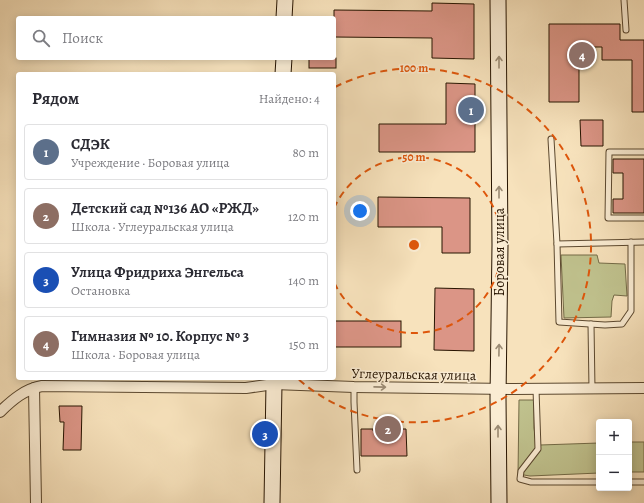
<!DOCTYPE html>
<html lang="ru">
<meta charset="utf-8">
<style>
:root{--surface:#fff;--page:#f2f2f3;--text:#2b2b33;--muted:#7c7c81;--line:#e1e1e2;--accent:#b45309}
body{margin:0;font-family:Alegreya,serif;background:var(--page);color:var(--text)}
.controls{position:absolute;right:12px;bottom:12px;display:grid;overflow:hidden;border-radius:4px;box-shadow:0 2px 10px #0003}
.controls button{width:36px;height:36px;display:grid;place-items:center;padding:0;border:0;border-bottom:1px solid var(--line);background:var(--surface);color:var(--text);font:20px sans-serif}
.you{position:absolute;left:360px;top:211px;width:14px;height:14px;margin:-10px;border:3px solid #fff;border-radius:50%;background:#1a73e8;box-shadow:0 0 0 6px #1a73e833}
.badge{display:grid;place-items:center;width:26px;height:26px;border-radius:50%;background:var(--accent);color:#fff;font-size:13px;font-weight:700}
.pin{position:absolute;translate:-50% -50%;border:2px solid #fff;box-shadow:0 1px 4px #0006}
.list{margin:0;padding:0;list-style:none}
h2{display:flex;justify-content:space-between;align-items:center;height:52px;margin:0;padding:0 16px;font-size:17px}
h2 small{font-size:13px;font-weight:400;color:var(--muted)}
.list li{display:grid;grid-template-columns:26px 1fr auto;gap:12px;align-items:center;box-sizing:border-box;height:56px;margin:0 8px 8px;padding:0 8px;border:1px solid var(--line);border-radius:4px}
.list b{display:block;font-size:15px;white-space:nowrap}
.list p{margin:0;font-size:13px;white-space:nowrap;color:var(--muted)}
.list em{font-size:13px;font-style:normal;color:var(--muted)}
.icon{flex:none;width:22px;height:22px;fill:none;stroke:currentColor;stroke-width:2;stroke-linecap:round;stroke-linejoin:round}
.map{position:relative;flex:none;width:644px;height:503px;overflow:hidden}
.search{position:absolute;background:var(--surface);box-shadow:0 2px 10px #0003;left:16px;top:16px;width:320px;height:44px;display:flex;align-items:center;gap:10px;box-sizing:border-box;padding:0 14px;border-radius:4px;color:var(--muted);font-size:15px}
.panel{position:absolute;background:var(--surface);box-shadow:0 2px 10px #0003;left:16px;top:72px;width:320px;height:308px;border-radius:4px}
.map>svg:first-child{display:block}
</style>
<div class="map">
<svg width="644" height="503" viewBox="0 0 644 503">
<rect width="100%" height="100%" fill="#f7e2bc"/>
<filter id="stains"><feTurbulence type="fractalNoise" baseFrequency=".005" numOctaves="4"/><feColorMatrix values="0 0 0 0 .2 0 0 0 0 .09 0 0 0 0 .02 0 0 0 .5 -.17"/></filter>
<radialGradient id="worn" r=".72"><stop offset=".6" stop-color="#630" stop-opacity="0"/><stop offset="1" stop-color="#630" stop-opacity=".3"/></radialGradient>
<!-- green -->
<g fill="#c0c28e" stroke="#746b47">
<polygon points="561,255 597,255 599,263 625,264 627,296 614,295 612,301 611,317 564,318"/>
<polygon points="519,400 534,400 534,428 536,443 540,445 599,443 599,473 530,476 518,474"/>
<rect x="629" y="442" width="15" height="30"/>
</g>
<!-- building -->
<g fill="#db9586" stroke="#271400">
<polygon points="432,3 474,4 474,59 432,58 432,38 334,37 334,10 432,11"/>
<polygon points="549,24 620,24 620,40 644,40 644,112 632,112 632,60 602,60 602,47 579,47 579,102 549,102"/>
<rect x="309" y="58" width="27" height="10"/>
<polygon points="446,83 475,84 475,152 379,152 379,124 446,124"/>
<polygon points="580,120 603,120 603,146 581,146"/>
<polygon points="613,159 644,159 644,213 613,213 613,199 623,199 623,173 613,173"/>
<polygon points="378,197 470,198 470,253 442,253 442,227 378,227"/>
<polygon points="435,288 474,289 474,351 434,350"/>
<rect x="334" y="321" width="67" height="26"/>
<polygon points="59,406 82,406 81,450 63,450 64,422 60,422"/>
<polygon points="361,429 373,429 373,431 395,431 394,429 406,429 407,456 361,456"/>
</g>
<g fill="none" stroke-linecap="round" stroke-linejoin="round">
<!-- lane casing -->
<g stroke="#5b482f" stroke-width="7">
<g id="lane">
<polyline points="624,0 626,30"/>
<polyline points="551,139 557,244 559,322 605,325 622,324 631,311 631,242"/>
<polyline points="644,152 609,152 608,218 644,218"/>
<polyline points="557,244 644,242"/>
<polyline points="591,324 592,389"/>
<polyline points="354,387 354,402 357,470"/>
<polyline points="536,389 538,449 521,471 520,479 531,482 599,482"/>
<polyline points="629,482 644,482"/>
</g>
</g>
<!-- street casing -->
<g stroke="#5b482f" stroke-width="12">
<g id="street">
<polyline points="34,388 36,503"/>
<path d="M0 412C12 400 25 389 42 386L246 388 274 384 354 387 513 389 644 388"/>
</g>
</g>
<!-- secondary casing -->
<g stroke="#271400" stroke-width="17">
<g id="secondary">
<polyline points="498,0 500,245 498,398 499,503"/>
<polyline points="284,18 285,0"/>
<polyline points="283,74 284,58"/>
<polyline points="272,503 274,384 275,378"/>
</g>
</g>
<!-- lane -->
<use href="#lane" stroke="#faecd3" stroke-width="5"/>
<!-- street -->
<use href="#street" stroke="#faecd3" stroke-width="10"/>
<!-- secondary -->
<use href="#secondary" stroke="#faecd3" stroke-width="15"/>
</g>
<!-- one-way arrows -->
<defs><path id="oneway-shaft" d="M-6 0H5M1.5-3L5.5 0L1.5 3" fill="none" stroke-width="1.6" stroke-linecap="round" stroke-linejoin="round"/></defs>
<g stroke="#9b8b74">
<use href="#oneway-shaft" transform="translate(499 62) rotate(-90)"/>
<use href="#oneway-shaft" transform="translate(499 192) rotate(-90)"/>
<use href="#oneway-shaft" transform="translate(499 350) rotate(-89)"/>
<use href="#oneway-shaft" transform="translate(380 387) rotate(1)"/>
<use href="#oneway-shaft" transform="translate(498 431) rotate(-90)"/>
</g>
<!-- distance rings -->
<g fill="none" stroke="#de560b" stroke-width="2" stroke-dasharray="7 5">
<path d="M334 208A88 88 0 1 1 334 282"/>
<path d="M335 87A177 177 0 1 1 298 379"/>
</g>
<g text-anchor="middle" stroke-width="3" stroke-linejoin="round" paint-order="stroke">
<!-- street labels -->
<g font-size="14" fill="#271400" stroke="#faecd3">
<text transform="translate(499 252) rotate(-90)" y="5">Боровая улица</text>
<text transform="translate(414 374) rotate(1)" y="5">Углеуральская улица</text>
</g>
</g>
<circle cx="414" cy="245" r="6" fill="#de560b" stroke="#faecd3" stroke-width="2"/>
<g font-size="12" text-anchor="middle" font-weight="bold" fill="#de560b" stroke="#faecd3" stroke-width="3" stroke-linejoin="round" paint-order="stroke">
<text x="414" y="72">100 m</text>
<text x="414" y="161">50 m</text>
</g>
<rect width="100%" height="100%" filter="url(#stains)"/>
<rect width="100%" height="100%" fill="url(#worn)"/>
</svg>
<div class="controls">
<button>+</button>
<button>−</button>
</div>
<div class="you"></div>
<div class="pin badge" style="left:471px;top:110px;background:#5c6f8a">1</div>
<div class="pin badge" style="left:388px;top:429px;background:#8d6e63">2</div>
<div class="pin badge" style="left:265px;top:434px;background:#1a4fb4">3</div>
<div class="pin badge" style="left:582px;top:55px;background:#8d6e63">4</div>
<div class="search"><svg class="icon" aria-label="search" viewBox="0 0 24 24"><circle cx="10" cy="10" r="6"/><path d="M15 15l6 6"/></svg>Поиск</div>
<section class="panel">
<h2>Рядом<small>Найдено: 4</small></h2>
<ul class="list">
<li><span class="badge" style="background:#5c6f8a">1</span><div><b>СДЭК</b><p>Учреждение · Боровая улица</p></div><em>80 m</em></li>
<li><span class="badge" style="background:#8d6e63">2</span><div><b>Детский сад №136 АО «РЖД»</b><p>Школа · Углеуральская улица</p></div><em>120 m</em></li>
<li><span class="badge" style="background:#1a4fb4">3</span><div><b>Улица Фридриха Энгельса</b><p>Остановка</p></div><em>140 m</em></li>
<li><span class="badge" style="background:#8d6e63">4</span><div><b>Гимназия № 10. Корпус № 3</b><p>Школа · Боровая улица</p></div><em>150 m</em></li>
</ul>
</section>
</div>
